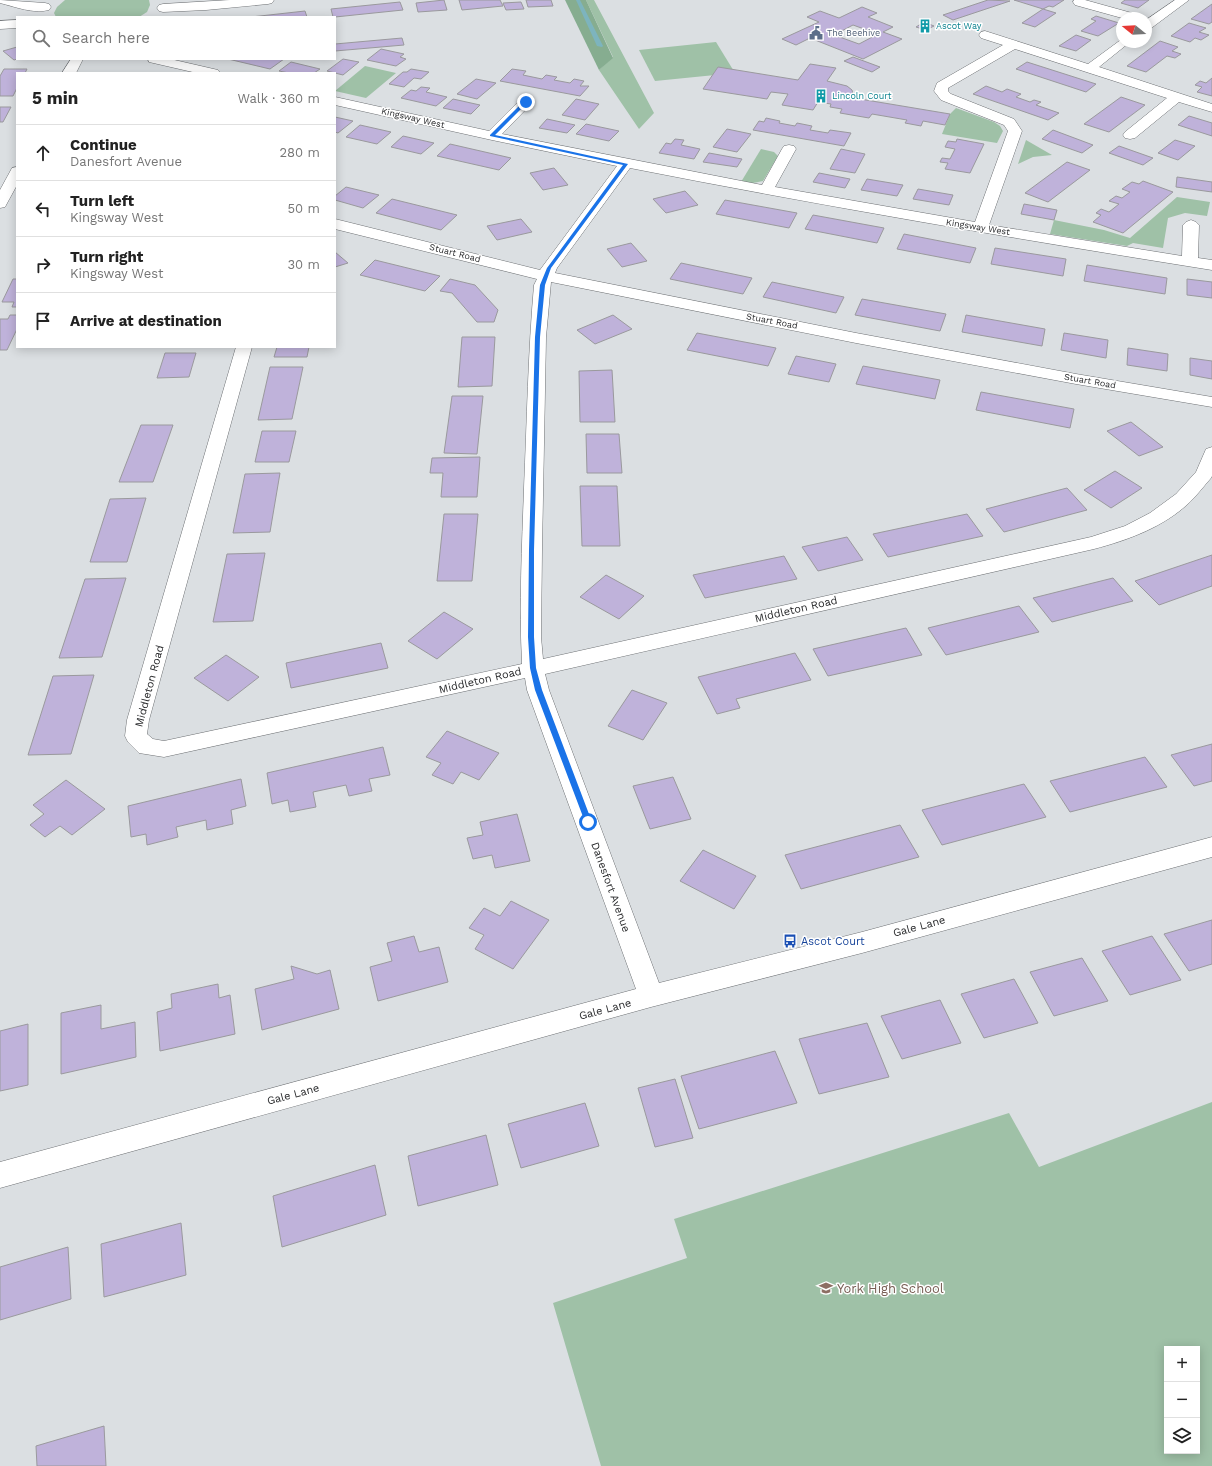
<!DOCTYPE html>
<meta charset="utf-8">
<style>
:root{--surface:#fff;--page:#f6f6f6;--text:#222;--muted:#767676;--line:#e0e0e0}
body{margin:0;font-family:"Work Sans",sans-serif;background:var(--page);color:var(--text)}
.controls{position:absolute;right:12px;bottom:12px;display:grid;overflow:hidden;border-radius:0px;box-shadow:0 2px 10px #0003}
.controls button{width:36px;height:36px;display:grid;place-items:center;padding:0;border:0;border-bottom:1px solid var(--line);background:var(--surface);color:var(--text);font:20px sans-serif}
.compass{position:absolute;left:1116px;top:12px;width:36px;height:36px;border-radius:50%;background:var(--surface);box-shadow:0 2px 10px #0003;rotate:288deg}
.stop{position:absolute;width:12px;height:12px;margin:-9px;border:3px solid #1a73e8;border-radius:50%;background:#fff}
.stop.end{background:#1a73e8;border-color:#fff;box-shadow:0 1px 4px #0008}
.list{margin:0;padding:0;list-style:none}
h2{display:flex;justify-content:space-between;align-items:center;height:52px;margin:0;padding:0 16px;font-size:17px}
h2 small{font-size:13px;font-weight:400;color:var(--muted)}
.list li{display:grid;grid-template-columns:26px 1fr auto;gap:12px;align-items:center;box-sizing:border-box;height:56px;padding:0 16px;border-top:1px solid var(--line)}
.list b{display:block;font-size:15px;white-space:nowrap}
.list p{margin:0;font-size:13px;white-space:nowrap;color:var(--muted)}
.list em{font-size:13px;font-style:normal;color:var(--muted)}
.icon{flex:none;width:22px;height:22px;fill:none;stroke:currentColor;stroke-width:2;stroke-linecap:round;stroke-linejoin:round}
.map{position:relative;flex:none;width:1212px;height:1466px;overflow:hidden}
.search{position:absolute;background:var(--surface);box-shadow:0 2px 10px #0003;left:16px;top:16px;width:320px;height:44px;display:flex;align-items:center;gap:10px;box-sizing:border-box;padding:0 14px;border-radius:0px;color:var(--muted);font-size:15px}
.panel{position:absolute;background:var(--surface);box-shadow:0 2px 10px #0003;left:16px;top:72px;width:320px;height:276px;border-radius:0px}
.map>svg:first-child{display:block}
</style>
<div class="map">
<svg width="1212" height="1466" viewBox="0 0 1212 1466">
<rect width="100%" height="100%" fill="#dbdfe2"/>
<!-- green -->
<g fill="#9fc1a7" fill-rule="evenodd">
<polygon points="65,0 149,0 150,5 147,12 139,17 56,17 54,13 57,7"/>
<polygon points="586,0 594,0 654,113 639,129 599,70 613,57"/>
<polygon points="716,42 735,73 655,81 639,50"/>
<polygon points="365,66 396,73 366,98 335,91"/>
<polygon points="956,108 994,122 1000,126 1003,131 997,143 942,134 950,114"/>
<polygon points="1026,140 1052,155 1033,157 1018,164"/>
<polygon points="761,149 774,152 778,156 763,181 753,183 741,182"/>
<polygon points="1177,197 1210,202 1207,216 1185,213 1168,218 1163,248 1133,243 1127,246 1050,234 1054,220 1104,230 1130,238"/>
<path d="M1212 1102V1466H601L553 1303 687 1258 674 1219 1009 1113 1039 1167ZM1167 1349H1197V1451H1167Z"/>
</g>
<!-- forest -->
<polygon fill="#86ad90" points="565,0 586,0 613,58 599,70"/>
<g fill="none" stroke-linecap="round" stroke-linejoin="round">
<!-- stream -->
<polygon fill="#7db4be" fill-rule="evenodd" points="576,0 580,0 603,46 602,47 597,46"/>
</g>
<!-- building -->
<g fill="#bfb2da" stroke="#9a999d" fill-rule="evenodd">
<polygon points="444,0 447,10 418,12 416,3"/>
<polygon points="459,0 500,0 503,6 462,10"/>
<polygon points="526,0 551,0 553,6 528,7"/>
<polygon points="988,0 1010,1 953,20 943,15"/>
<polygon points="1014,0 1064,0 1053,7 1049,6 1043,9"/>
<polygon points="1125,0 1149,0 1138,8 1121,3"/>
<polygon points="400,2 403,10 335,17 333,17 331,9"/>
<polygon points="521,2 524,9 506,10 503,3"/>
<polygon points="1212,4 1212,22 1209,24 1191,19"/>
<path d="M862 7 877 13 868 17 893 27 883 32 902 39 863 59 810 38 796 45 782 39 819 22 807 17 820 11 839 18ZM853 25 878 34 859 44 834 35Z"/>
<polygon points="1043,9 1056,13 1035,27 1022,23"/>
<polygon points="305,11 307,17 251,17"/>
<polygon points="1096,16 1119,23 1098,36 1081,31 1096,21 1091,19"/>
<polygon points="924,22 934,26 926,30 916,27"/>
<polygon points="1189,23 1206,28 1199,32 1209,35 1201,40 1195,38 1190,42 1171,36"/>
<polygon points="1076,35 1091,40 1076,51 1059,46"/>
<polygon points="402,38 404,45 335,51 335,44"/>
<polygon points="1160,41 1178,47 1172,51 1181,54 1175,58 1167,56 1146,72 1127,66"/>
<polygon points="17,47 17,59 14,60 3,51"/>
<polygon points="381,49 404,54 400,57 406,59 396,66 367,60"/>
<polygon points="853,57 880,67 872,72 844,61"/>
<polygon points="228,59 284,59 270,69"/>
<polygon points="343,59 359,62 343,75 327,71"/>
<polygon points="291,62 320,69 314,73 289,73 279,71"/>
<polygon points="1027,62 1096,84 1086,92 1016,69"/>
<polygon points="810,64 836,68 827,81 847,86 852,90 854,98 950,114 945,125 923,121 921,126 905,123 907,120 872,114 869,118 840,113 842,109 830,107 831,104 818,102 813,110 782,105 788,94 771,92 767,99 703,89 718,67 798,80"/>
<polygon points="4,69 27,69 25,73 17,73 17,88 13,96 0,96 0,76"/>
<polygon points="411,69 429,72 421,79 414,78 404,87 389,84 403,72 407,72"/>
<polygon points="512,69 526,71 523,75 542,79 546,75 557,77 554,80 570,83 574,79 584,81 580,86 589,86 580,96 500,81"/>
<polygon points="1212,78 1212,96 1197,92 1202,87 1195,85 1200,81 1206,83"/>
<polygon points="476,79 496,83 477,99 457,94"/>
<polygon points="986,86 1002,92 1007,89 1021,94 1016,97 1030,102 1034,100 1041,102 1036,105 1059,113 1048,120 973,94"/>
<polygon points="421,87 430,88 426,92 447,97 436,106 401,98 411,90 416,91"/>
<polygon points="1121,97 1145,105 1109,132 1084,124"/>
<polygon points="453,99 480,105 471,114 443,108"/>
<polygon points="576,99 599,104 585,120 562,115"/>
<polygon points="0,107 11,107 3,122 0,122"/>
<polygon points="1189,116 1212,123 1212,136 1178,125"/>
<polygon points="335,117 353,121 338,133 335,132"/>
<polygon points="766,118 780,121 779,123 795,126 797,123 812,126 810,130 828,133 830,130 851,133 844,146 753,130 759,121 764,122"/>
<polygon points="547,119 575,125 567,133 539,128"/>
<polygon points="586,124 619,131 609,141 576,134"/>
<polygon points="360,125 391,132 377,144 346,137"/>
<polygon points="727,129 751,134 737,152 713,147"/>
<polygon points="1053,130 1093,145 1082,153 1042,139"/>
<polygon points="403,136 434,143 421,154 391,147"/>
<polygon points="675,139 684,140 681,145 700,149 694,159 659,153 666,143 671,144"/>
<polygon points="957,139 984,144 970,173 945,169 948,163 940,162 942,158 950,159 955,149 945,147 948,141 956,142"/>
<polygon points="1175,140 1195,146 1178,160 1158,153"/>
<polygon points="450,144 511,158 499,170 437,156"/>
<polygon points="1119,146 1153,158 1143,165 1109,153"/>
<polygon points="841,149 865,154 855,173 830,169"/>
<polygon points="709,153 742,159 737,167 703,162"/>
<polygon points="1067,162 1090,170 1048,202 1025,193"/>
<polygon points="554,168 568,185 543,190 530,173"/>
<polygon points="819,173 850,179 845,188 813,182"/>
<polygon points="1177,177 1212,182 1212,192 1176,187"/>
<polygon points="867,179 903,185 897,196 861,190"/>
<polygon points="1143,181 1173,192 1123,233 1093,222 1101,215 1096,213 1101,209 1109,212 1119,204 1109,201 1116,196 1122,198 1130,192 1122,189 1132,182 1139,184"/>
<polygon points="346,187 379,195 363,208 335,200 335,196"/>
<polygon points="918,189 953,195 949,205 913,199"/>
<polygon points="685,191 698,205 666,213 653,199"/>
<polygon points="392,199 457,215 441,230 376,213"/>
<polygon points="725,200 797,213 789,228 716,214"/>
<polygon points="1024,204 1057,210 1054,220 1021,214"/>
<polygon points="813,215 884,228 877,243 805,229"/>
<polygon points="521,219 532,232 497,240 487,226"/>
<polygon points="904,234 976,248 970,263 897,249"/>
<polygon points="631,243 647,261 622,267 607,249"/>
<polygon points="995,248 1066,259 1063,276 991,264"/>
<polygon points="335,252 348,263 335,267"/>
<polygon points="375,260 440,276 425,291 360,275"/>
<polygon points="681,263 752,278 743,294 670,279"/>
<polygon points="1087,265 1167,278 1165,294 1084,281"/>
<polygon points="13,279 17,279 17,307 12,307 14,302 2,302"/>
<polygon points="450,279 475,285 498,310 494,322 477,322 452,293 440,291"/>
<polygon points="1187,279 1212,282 1212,298 1187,295"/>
<polygon points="772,282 844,297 836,313 763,297"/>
<polygon points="862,299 946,314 940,331 855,315"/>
<polygon points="10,315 17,315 17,329 7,350 0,350 0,319 8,319"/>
<polygon points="613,315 632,329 595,344 577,330"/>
<polygon points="966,315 1045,329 1042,346 962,332"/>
<polygon points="697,333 776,348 768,366 687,350"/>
<polygon points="1064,333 1108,340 1106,358 1061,350"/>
<polygon points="462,337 495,337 492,386 458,387"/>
<polygon points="277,347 309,347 307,357 274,357"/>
<polygon points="1128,348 1168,354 1167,371 1127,365"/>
<polygon points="165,353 196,353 189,377 157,378"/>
<polygon points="796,356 836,364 829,382 788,374"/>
<polygon points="1190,358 1212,361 1212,379 1190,375"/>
<polygon points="863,366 940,380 935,399 856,384"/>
<polygon points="270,367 303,367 292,419 258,420"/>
<polygon points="612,370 615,422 580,422 579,371"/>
<polygon points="981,392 1074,409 1070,428 976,410"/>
<polygon points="452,396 483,396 477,454 444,453"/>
<polygon points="1131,422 1163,447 1139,456 1107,431"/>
<polygon points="141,425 173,425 153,482 119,482"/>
<polygon points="262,431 296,431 289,462 255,462"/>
<polygon points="586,434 619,434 622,473 587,473"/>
<polygon points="480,457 477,497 441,497 443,473 430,473 432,458"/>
<polygon points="1115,471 1142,488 1111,508 1084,490"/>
<polygon points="280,473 270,532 233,533 245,474"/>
<polygon points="580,486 617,486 620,546 582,546"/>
<polygon points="1067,488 1087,510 1004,532 986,509"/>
<polygon points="146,498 127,562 90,562 110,499"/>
<polygon points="444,514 478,514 472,581 437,581"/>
<polygon points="967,514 983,536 888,557 873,534"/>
<polygon points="847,537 863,560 818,571 802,547"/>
<polygon points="265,553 253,621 213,622 227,554"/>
<polygon points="1212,555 1212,586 1159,605 1135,581"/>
<polygon points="784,556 797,579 705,598 693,575"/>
<polygon points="606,575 644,596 619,619 580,597"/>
<polygon points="126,578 102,657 59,658 85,579"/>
<polygon points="1113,578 1133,601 1052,622 1033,598"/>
<polygon points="1019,606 1039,632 946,655 928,628"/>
<polygon points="444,612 473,629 437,659 408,641"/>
<polygon points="906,628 922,655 828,676 813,649"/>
<polygon points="381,643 388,668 291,688 286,663"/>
<polygon points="795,653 811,680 736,699 740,708 717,714 698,677"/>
<polygon points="226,655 259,677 228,701 194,678"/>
<polygon points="94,675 71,754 28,755 53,676"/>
<polygon points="632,690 667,703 643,740 608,726"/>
<polygon points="447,731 499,753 479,780 461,772 453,784 432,775 441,763 426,757"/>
<polygon points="1212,744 1212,781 1194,786 1171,755"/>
<polygon points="383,747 390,775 369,779 372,791 349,796 346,785 313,792 316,807 290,812 288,800 272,804 267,773"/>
<polygon points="1145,757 1167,787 1070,812 1050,781"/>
<polygon points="673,777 691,819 650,829 633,786"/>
<polygon points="241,779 246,806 231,810 233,824 207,830 206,820 176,827 178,837 147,845 146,834 131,837 128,806"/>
<polygon points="66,780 105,809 72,835 60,826 45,837 30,825 44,814 33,805"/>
<polygon points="1024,784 1046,817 942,845 922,810"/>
<polygon points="517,814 530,861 495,868 492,855 473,859 467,838 483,835 480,822"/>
<polygon points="900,825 919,857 801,889 785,855"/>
<polygon points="703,850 756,876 734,909 680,881"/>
<polygon points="511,901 549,920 513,969 475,949 484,935 469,928 484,908 500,916"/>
<polygon points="1212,920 1212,964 1189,971 1164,934"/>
<polygon points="414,936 419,952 439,947 448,982 378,1001 370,967 392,961 387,943"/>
<polygon points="1152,936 1181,980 1130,995 1102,951"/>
<polygon points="1082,958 1108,1001 1054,1016 1030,972"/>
<polygon points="291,966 317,974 330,970 339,1009 262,1030 255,989 294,979"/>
<polygon points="1014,979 1038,1023 984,1038 961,994"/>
<polygon points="218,984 219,998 230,995 235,1034 160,1051 157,1012 172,1008 171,994"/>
<polygon points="940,1000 961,1043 902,1059 881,1016"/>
<polygon points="101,1005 101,1029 135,1022 136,1057 61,1074 61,1013"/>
<polygon points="867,1023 889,1077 819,1094 799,1039"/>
<polygon points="28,1024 28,1085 0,1091 0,1031"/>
<polygon points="775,1051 797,1103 699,1129 681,1076"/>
<polygon points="675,1079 693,1138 655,1147 638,1088"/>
<polygon points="585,1103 599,1146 521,1168 508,1124"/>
<polygon points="486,1135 498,1185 418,1206 408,1156"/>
<polygon points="375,1165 386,1215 282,1247 273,1196"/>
<polygon points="181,1223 186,1275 104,1297 101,1244"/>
<polygon points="68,1247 71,1299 0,1320 0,1267"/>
<polygon points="104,1426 106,1466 37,1466 36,1446"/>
</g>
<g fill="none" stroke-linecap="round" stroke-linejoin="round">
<!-- minor casing -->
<g stroke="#6e7174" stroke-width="1">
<g id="minor">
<path d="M0 0 45 3 49 4 51 7 49 10C33 14 16 7 0 3Z"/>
<polygon points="230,0 274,0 272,3 268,4 206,10 163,12 159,11 157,8 159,5 163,4"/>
<polygon points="1074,0 1085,0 1139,15 1141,18 1122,18 1075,5 1073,2"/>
<polygon points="1175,0 1189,0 1150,29 1146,30 1146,20"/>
<polygon points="17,20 17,28 0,29 0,21"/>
<path d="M985 31 1088 64 1122 39V42H1130L1099 67 1212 104V112L1179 102 1135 138 1130 139 1125 138 1123 135 1125 132 1167 98 1015 49 948 88V91L951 94 1014 119 1022 131 989 225 1182 256 1183 225 1186 222 1191 220 1196 222 1199 225 1198 258 1212 260V270C1017 239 823 206 630 168L557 268 555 273 856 333 1076 374 1212 397V407L1076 384 856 343 551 282 546 337 542 550 541 637 543 659 1091 537 1125 526 1150 513 1176 494 1196 472 1206 449 1212 447V476L1211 478C1204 486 1198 494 1190 502 1164 527 1128 540 1094 549L545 674 549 690 659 983 862 932 1212 837V857L862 953 651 1007 0 1188V1162L636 989 527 690 525 678 164 757 139 753 128 742 125 736 127 720 236 347H252L149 720 147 734 153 739 164 741 522 664C519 605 522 546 524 488 527 420 528 353 534 285L537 279 335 229V219L540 270 617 166 492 140 335 105V97L489 131 521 99H531L533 102 502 134 762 185 782 149 784 146 789 145 794 146 796 149 775 187 975 222 1008 131 1004 125 941 100 934 91 937 83 1003 45 981 38 979 35 981 32Z"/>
<polygon points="71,59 83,59 76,73 62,73"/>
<polygon points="148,59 170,59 218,70 220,73 197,73 149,62"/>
<polygon points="17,167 17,185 5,207 0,208 0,190 12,168"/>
</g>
</g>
<!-- minor -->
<use href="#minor" fill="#fff" fill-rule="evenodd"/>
</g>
<!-- route -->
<polygon fill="#1a73e8" points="524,101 528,102 495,135 628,164 551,268 545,285 540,337 534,550 534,637 536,668 542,690 592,822 588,825 585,822 535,690 530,668 528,637 529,550 535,337 540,285 547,268 623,165 490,136 490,135"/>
<!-- icons -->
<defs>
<g id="building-bare" transform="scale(1.08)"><path d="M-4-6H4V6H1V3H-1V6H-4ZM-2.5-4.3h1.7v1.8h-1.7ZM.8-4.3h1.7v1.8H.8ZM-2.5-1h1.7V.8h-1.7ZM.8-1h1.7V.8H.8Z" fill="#0f9aa8" stroke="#fff" stroke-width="2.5" paint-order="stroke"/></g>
<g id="civic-bare" transform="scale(1.08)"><path d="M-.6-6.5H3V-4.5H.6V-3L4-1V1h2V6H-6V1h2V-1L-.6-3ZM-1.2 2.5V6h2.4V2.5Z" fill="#5c6f8a" stroke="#fff" stroke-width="2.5" paint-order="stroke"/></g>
<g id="bus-bare" transform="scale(1.08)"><path d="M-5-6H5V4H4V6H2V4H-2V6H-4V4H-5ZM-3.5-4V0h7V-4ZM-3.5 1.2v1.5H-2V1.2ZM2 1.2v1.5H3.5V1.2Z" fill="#1a4fb4" stroke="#fff" stroke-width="2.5" paint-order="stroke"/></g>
<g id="school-bare" transform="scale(1.08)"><path d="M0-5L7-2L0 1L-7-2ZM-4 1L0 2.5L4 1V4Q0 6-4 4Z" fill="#8d6e63" stroke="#fff" stroke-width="2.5" paint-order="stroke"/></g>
</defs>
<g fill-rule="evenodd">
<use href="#building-bare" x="925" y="26"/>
<use href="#civic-bare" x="816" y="33"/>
<use href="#building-bare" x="821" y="96"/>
<use href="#bus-bare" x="790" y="941"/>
<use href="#school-bare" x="826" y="1288"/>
</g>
<g text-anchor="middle" stroke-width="3" stroke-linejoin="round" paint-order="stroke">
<!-- far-culture labels -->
<g font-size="9" fill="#0d838f" stroke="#fff" text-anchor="start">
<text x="936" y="29">Ascot Way</text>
<text x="832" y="99">Lincoln Court</text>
</g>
<!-- far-service labels -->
<g font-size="9" fill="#4e5e75" stroke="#fff" text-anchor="start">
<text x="827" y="36">The Beehive</text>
</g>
<!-- far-street labels -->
<g font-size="9" fill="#28292b" stroke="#fff">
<text transform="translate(413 118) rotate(13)" y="3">Kingsway West</text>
<text transform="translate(978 227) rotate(9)" y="3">Kingsway West</text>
<text transform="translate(455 253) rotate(14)" y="3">Stuart Road</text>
<text transform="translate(772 321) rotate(11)" y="3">Stuart Road</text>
<text transform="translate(1090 381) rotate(10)" y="3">Stuart Road</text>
</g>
<!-- street labels -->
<g font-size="11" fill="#28292b" stroke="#fff">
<text transform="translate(796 609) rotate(-13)" y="4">Middleton Road</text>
<text transform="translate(480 680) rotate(-13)" y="4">Middleton Road</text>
<text transform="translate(149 686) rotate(-75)" y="4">Middleton Road</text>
<text transform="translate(611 887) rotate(70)" y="4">Danesfort Avenue</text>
<text transform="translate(919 926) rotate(-15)" y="4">Gale Lane</text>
<text transform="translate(605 1009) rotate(-15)" y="4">Gale Lane</text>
<text transform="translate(293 1094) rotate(-15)" y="4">Gale Lane</text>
</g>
<!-- transit labels -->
<g font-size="11" fill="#164399" stroke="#fff" text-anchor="start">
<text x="801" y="945">Ascot Court</text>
</g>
<!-- near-education labels -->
<g font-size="13" fill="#785e54" stroke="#fff" text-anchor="start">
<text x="837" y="1293">York High School</text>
</g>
</g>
</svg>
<div class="controls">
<button>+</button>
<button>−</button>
<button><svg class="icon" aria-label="layers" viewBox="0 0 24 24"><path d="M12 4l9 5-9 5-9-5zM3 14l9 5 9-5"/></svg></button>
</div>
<svg class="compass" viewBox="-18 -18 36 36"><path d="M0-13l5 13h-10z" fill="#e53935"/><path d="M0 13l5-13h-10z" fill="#767676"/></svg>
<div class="stop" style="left:588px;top:822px"></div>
<div class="stop end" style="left:526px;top:102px"></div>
<div class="search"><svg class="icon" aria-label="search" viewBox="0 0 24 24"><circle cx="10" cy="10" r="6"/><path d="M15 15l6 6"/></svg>Search here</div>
<section class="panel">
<h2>5 min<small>Walk · 360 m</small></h2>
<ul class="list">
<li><svg class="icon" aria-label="ahead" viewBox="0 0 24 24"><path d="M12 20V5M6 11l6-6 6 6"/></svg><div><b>Continue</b><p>Danesfort Avenue</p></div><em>280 m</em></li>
<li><svg class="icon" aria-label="left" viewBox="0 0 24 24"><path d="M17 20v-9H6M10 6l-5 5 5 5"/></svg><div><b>Turn left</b><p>Kingsway West</p></div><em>50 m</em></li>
<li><svg class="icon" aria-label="right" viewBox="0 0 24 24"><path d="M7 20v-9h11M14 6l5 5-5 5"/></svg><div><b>Turn right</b><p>Kingsway West</p></div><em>30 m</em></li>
<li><svg class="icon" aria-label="arrive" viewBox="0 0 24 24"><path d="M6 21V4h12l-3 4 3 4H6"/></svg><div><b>Arrive at destination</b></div></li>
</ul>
</section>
</div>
